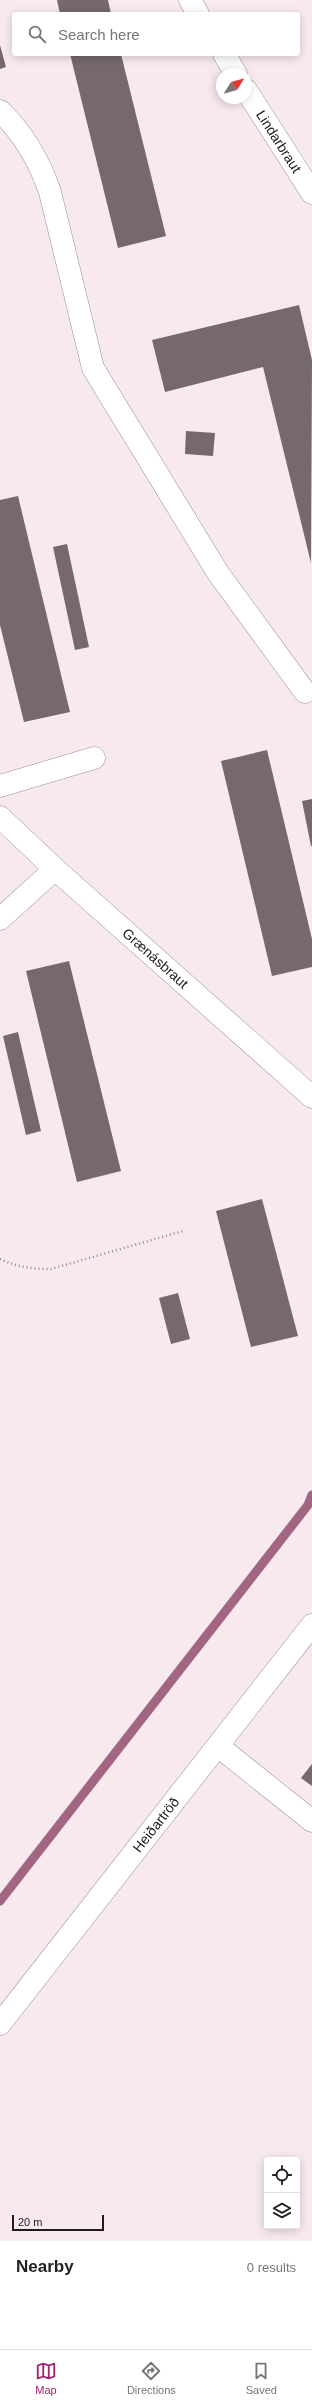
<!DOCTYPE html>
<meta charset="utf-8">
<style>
:root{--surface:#fff;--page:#f6f6f6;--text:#202124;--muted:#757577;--line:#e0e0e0;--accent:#a4216f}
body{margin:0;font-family:Helvetica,sans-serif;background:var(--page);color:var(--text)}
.controls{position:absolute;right:12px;bottom:12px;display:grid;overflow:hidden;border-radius:4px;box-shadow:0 2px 10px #0003}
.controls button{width:36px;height:36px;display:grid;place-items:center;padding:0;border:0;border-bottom:1px solid var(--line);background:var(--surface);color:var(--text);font:20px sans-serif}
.compass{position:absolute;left:216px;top:68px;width:36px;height:36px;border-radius:50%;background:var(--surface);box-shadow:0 2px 10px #0003;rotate:53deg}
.scale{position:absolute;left:12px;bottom:10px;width:92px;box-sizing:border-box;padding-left:4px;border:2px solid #1f1a1d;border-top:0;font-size:11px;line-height:14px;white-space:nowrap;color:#1f1a1d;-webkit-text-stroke:3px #f8e9ef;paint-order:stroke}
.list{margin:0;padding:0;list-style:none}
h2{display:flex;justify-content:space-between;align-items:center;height:52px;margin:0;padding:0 16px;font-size:17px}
h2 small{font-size:13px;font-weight:400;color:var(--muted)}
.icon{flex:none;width:22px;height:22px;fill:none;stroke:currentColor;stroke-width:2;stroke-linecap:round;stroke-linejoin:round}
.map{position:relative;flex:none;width:312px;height:2241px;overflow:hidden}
.search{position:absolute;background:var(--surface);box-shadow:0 2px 10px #0003;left:12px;right:12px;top:12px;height:44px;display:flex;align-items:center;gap:10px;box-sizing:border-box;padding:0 14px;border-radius:4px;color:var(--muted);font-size:15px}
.sheet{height:108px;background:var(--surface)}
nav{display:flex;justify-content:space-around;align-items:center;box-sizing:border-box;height:56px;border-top:1px solid var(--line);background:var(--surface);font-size:11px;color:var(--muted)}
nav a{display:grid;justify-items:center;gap:2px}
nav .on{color:var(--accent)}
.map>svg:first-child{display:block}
</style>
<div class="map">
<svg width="312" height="2241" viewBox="0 0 312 2241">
<rect width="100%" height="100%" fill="#f8e9ef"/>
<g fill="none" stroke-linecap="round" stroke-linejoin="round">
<!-- stream -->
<polyline stroke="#a26683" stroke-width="9" points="0,1901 308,1505 312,1495"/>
</g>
<!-- building -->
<g fill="#75696e">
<polygon points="57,0 108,0 111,14 60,14"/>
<polygon points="0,45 6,67 0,69"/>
<polygon points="70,54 121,54 166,236 118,248"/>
<polygon points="299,305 312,360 311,563 263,367 165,392 152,340"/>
<polygon points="186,431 215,433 213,456 185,454"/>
<polygon points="18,496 70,712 24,722 0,625 0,500"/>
<polygon points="67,544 89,647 75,650 53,547"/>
<polygon points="267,750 312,939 312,967 272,976 221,761"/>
<polygon points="312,799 312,846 311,846 302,801"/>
<polygon points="69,961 121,1171 77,1182 26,971"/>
<polygon points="18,1032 41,1131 26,1135 3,1036"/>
<polygon points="262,1199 298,1336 251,1347 216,1211"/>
<polygon points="178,1293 190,1339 171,1344 159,1298"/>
<polygon points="312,1764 312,1786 301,1778"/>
</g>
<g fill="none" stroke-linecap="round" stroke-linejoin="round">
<!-- minor casing -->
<g stroke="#9d9096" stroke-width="23">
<g id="minor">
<polyline points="190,0 198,14"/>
<polyline points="224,54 236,74"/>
<path id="s1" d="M246 90 312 193"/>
<path d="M0 111C24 134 39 160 50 192L93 368 218 573 305 692"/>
<polyline points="0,786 94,758"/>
<path id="s2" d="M0 817 55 869 312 1097"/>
<polyline points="0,919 55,869"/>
<polyline points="218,1746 312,1821"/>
<path id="s3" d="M0 2024 312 1625"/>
</g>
</g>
<!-- path -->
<path stroke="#93888d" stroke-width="2.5" stroke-dasharray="1 3" stroke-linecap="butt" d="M0 1259C17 1267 32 1269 51 1269L183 1231"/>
<!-- minor -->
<use href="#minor" stroke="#fff" stroke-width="22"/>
</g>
<g text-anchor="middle" stroke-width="3" stroke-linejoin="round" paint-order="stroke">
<!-- street labels -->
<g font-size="14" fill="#1f1a1d" stroke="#f8e9ef">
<text dy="5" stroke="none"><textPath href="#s1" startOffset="61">Lindarbraut</textPath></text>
<text dy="5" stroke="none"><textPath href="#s2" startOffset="210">Grænásbraut</textPath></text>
<text dy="5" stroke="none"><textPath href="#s3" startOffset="253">Heiðartröð</textPath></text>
</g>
</g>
</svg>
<div class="controls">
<button><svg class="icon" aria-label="locate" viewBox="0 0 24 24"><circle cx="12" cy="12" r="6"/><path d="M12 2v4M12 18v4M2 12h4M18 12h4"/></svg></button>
<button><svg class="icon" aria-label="layers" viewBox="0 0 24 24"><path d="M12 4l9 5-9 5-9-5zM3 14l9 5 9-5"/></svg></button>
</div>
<svg class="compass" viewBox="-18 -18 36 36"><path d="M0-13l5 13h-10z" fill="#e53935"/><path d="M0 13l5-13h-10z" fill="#757577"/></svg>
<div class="scale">20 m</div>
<div class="search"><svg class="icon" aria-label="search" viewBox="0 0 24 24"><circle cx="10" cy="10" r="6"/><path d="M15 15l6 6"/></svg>Search here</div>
</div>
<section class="sheet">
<h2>Nearby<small>0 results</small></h2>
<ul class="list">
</ul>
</section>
<nav>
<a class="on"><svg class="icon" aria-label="map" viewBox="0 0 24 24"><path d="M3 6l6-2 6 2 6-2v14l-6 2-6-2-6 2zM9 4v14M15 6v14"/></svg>Map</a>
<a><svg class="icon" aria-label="directions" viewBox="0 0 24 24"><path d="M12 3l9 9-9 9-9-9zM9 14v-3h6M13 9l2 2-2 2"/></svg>Directions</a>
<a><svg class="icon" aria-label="saved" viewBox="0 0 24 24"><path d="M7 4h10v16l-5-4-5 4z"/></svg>Saved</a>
</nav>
